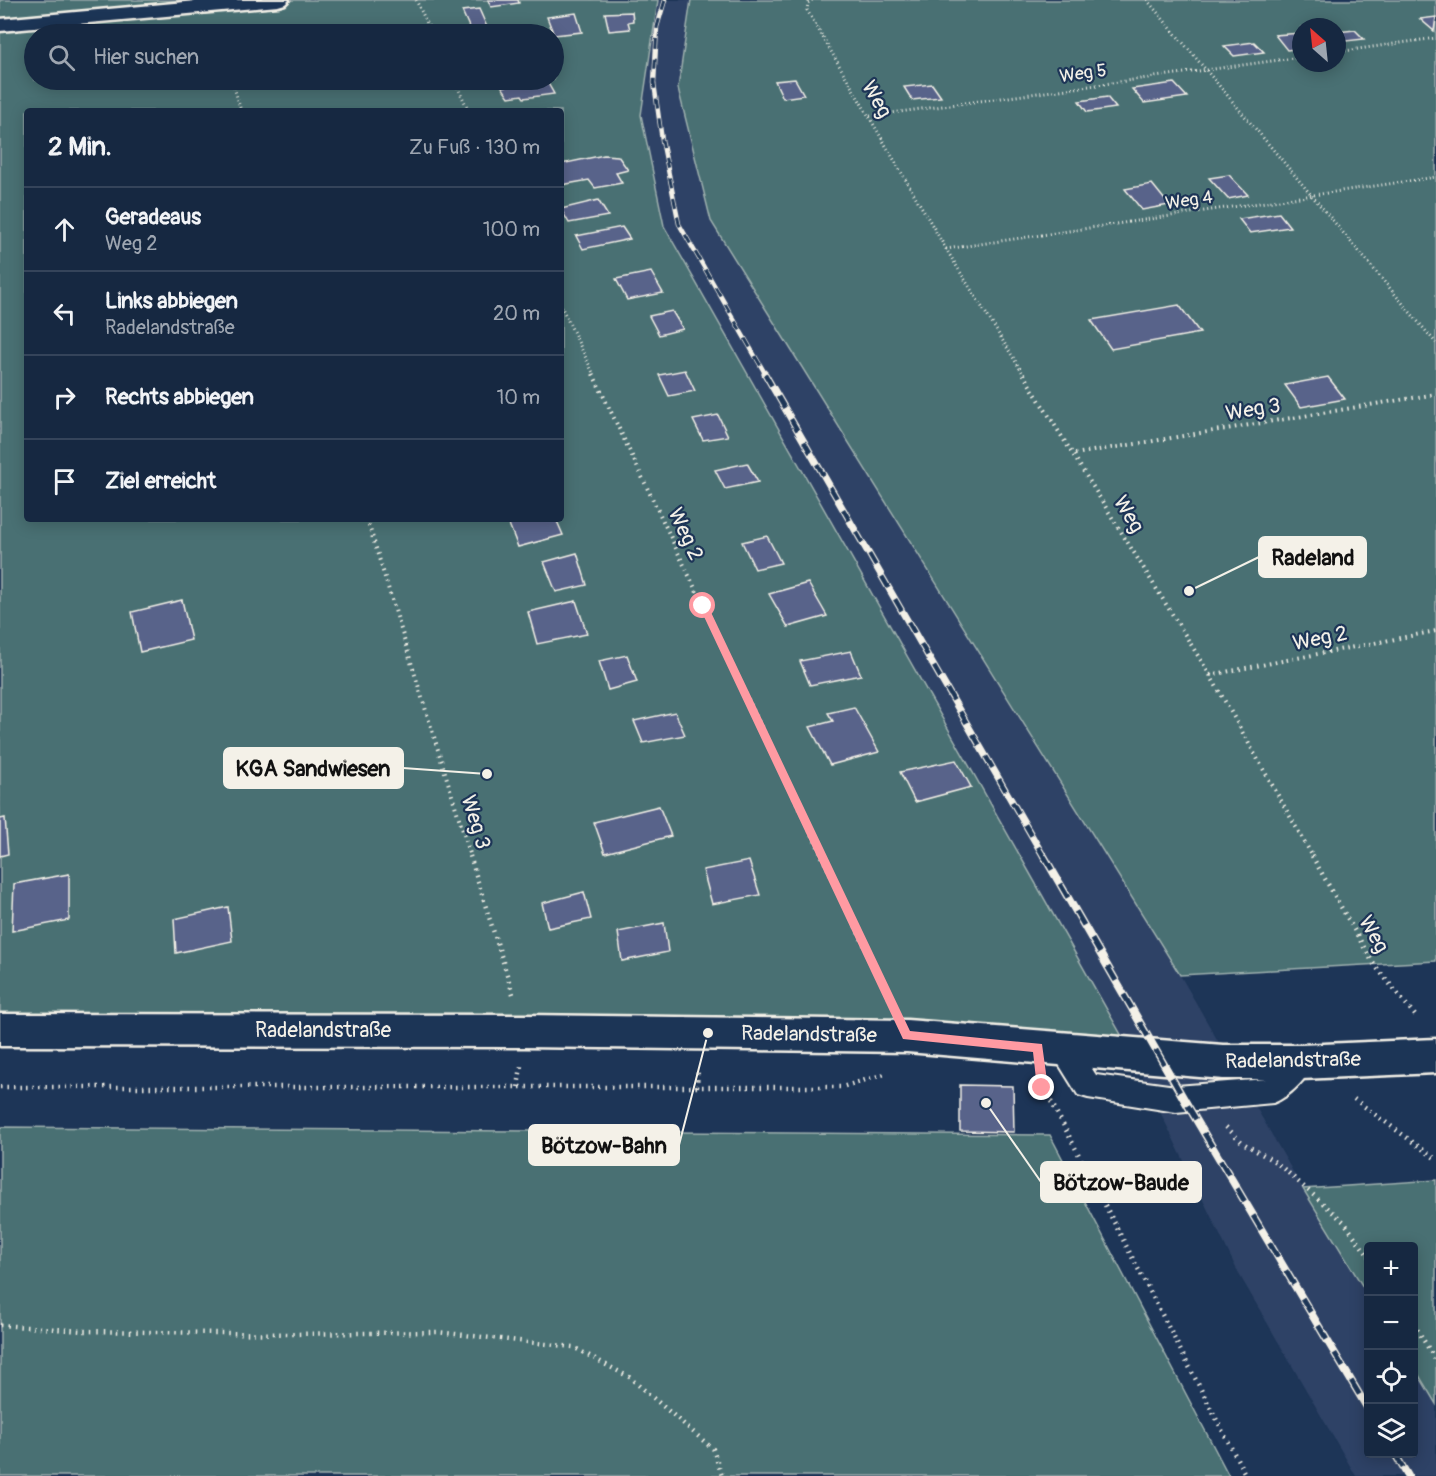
<!DOCTYPE html>
<html lang="de">
<meta charset="utf-8">
<style>
:root{--surface:#162841;--page:#1f3048;--text:#f1f3f6;--muted:#9ea6b1;--line:#35445a}
body{margin:0;font-family:Pangolin,sans-serif;background:var(--page);color:var(--text)}
.controls{position:absolute;right:18px;bottom:18px;display:grid;overflow:hidden;border-radius:6px;box-shadow:0 3px 15px #0003}
.controls button{width:54px;height:54px;display:grid;place-items:center;padding:0;border:0;border-bottom:2px solid var(--line);background:var(--surface);color:var(--text);font:30px sans-serif}
.compass{position:absolute;left:1292px;top:18px;width:54px;height:54px;border-radius:50%;background:var(--surface);box-shadow:0 3px 15px #0003;rotate:333deg}
.stop{position:absolute;width:18px;height:18px;margin:-14px;border:4px solid #ff9aa2;border-radius:50%;background:#fff}
.stop.end{background:#ff9aa2;border-color:#fff;box-shadow:0 2px 6px #0008}
.list{margin:0;padding:0;list-style:none}
h2{display:flex;justify-content:space-between;align-items:center;height:78px;margin:0;padding:0 24px;font-size:26px}
h2 small{font-size:20px;font-weight:400;color:var(--muted)}
.list li{display:grid;grid-template-columns:39px 1fr auto;gap:18px;align-items:center;box-sizing:border-box;height:84px;padding:0 24px;border-top:2px solid var(--line)}
.list b{display:block;font-size:22px;white-space:nowrap}
.list p{margin:0;font-size:20px;white-space:nowrap;color:var(--muted)}
.list em{font-size:20px;font-style:normal;color:var(--muted)}
.icon{flex:none;width:33px;height:33px;fill:none;stroke:currentColor;stroke-width:2;stroke-linecap:round;stroke-linejoin:round}
.map{position:relative;flex:none;width:1436px;height:1476px;overflow:hidden}
.search{position:absolute;background:var(--surface);box-shadow:0 3px 15px #0003;left:24px;top:24px;width:540px;height:66px;display:flex;align-items:center;gap:15px;box-sizing:border-box;padding:0 21px;border-radius:33px;color:var(--muted);font-size:22px}
.panel{position:absolute;background:var(--surface);box-shadow:0 3px 15px #0003;left:24px;top:108px;width:540px;height:414px;border-radius:6px}
.map>svg:first-child{display:block}
</style>
<div class="map">
<svg width="1436" height="1476" viewBox="0 0 1436 1476">
<rect width="100%" height="100%" fill="#1d3557"/>
<filter id="ink" filterUnits="userSpaceOnUse"><feTurbulence type="fractalNoise" baseFrequency=".0167" numOctaves="2"/><feDisplacementMap in="SourceGraphic" scale="12" xChannelSelector="R" yChannelSelector="G"/><feConvolveMatrix kernelMatrix="1 2 1 2 8 2 1 2 1" color-interpolation-filters="sRGB"/></filter>
<g filter="url(#ink)">
<!-- built -->
<polygon fill="#2f4366" points="658,0 691,0 678,88 711,221 1180,975 1303,1189 1368,1295 1368,1454 1414,1454 1414,1367 1436,1404 1436,1476 1356,1476 1239,1274 1132,1054 664,226 641,115"/>
<!-- green -->
<g fill="#486f73" stroke="#9eb0ae" stroke-width="1.5" fill-rule="evenodd">
<path d="M0 0H658L641 115 664 226 1132 1054 0 1030ZM34 34H554V80H34ZM27 111H561V519H27Z"/>
<path d="M691 0H1436V961L1180 975 711 221 678 88ZM1301 27H1337V63H1301Z"/>
<polygon points="0,1127 1050,1135 1229,1476 0,1476"/>
<polygon points="1436,1180 1436,1404 1414,1367 1414,1246 1368,1246 1368,1295 1303,1189"/>
</g>
<!-- building -->
<g fill="#59638a" stroke="#f4f1e8" stroke-width="1.5">
<polygon points="488,0 518,0 519,3 491,7"/>
<polygon points="479,9 487,27 470,29 462,11"/>
<polygon points="632,12 633,21 628,22 630,29 609,31 605,13"/>
<polygon points="576,13 582,32 554,35 547,17"/>
<polygon points="1436,17 1434,31 1420,19"/>
<polygon points="1355,30 1364,39 1337,42 1337,32"/>
<polygon points="1301,33 1301,48 1287,50 1275,35"/>
<polygon points="1254,42 1264,52 1234,56 1224,46"/>
<polygon points="795,79 804,95 783,98 775,81"/>
<polygon points="529,80 546,80 554,94 524,98 522,95 509,97 502,87 523,83"/>
<polygon points="1174,83 1187,97 1144,103 1132,89"/>
<polygon points="932,84 941,97 912,100 904,87"/>
<polygon points="1107,97 1116,108 1087,112 1079,101"/>
<polygon points="604,155 618,156 628,170 616,173 622,183 595,188 589,180 561,185 561,164"/>
<polygon points="1229,175 1248,195 1228,199 1209,178"/>
<polygon points="1152,184 1169,205 1142,210 1125,189"/>
<polygon points="598,200 608,216 569,223 561,209"/>
<polygon points="1279,213 1290,227 1250,233 1239,219"/>
<polygon points="622,227 630,239 583,249 576,236"/>
<polygon points="651,272 663,293 627,300 616,279"/>
<polygon points="1179,305 1200,333 1111,349 1091,320"/>
<polygon points="672,311 683,329 659,335 649,316"/>
<polygon points="685,370 695,391 669,396 659,375"/>
<polygon points="1328,377 1345,399 1301,407 1285,385"/>
<polygon points="718,415 728,436 703,440 693,420"/>
<polygon points="747,463 758,482 725,489 715,470"/>
<polygon points="507,519 556,519 563,535 518,547"/>
<polygon points="767,536 781,563 755,569 742,542"/>
<polygon points="577,553 587,585 556,592 544,562"/>
<polygon points="808,583 827,616 788,627 769,594"/>
<polygon points="182,600 191,640 140,652 132,612"/>
<polygon points="576,601 587,634 537,644 528,612"/>
<polygon points="851,651 861,675 810,685 800,661"/>
<polygon points="627,655 637,682 608,690 599,661"/>
<polygon points="854,707 879,752 830,765 810,727 833,721 828,713"/>
<polygon points="675,712 685,735 643,743 634,721"/>
<polygon points="956,760 971,787 915,802 900,772"/>
<polygon points="659,806 671,836 605,853 594,822"/>
<polygon points="5,818 8,854 0,856 0,819"/>
<polygon points="749,861 760,895 712,904 703,870"/>
<polygon points="69,874 69,920 12,931 14,884"/>
<polygon points="584,892 591,919 548,928 542,903"/>
<polygon points="228,907 232,941 176,953 174,919"/>
<polygon points="664,923 668,952 622,961 618,932"/>
<polygon points="960,1085 1013,1086 1014,1132 960,1131"/>
</g>
<g fill="none" stroke-linecap="round" stroke-linejoin="round">
<!-- lane casing -->
<g stroke="#f4f1e8" stroke-width="4">
<path id="lane" d="M1064 1038 1074 1041 1096 1075 1176 1086 1266 1079C1280 1065 1290 1046 1311 1053L1315 1062C1307 1078 1290 1097 1273 1103L1176 1112 1088 1098 1078 1095 1050 1050 1054 1041Z"/>
</g>
<!-- street casing -->
<g stroke="#f4f1e8" stroke-width="5">
<polygon id="street" points="207,0 289,0 285,4 278,6 0,31 0,19"/>
</g>
<!-- secondary casing -->
<g stroke="#f4f1e8" stroke-width="5">
<polygon id="secondary" points="0,1014 525,1015 907,1020 1223,1045 1301,1045 1436,1039 1436,1073 1301,1079 1223,1079 907,1052 525,1047 0,1046"/>
</g>
<!-- path-far2 -->
<g stroke="#f4f1e8" stroke-width="3" stroke-dasharray="1 3" stroke-linecap="butt">
<polyline points="416,0 432,34"/>
<polyline points="812,0 808,3 807,10 946,249 1024,375"/>
<polyline points="1147,0 1436,343"/>
<polyline points="1337,52 1436,38"/>
<polyline points="232,80 241,111"/>
<polyline points="454,80 469,111"/>
<polyline points="870,116 1301,57"/>
<polyline points="946,249 1436,177"/>
<polyline points="561,306 594,375"/>
</g>
<!-- path-far1 -->
<g stroke="#f4f1e8" stroke-width="4" stroke-dasharray="1.5 4.5" stroke-linecap="butt">
<polyline points="593,374 823,857"/>
<polyline points="1023,374 1210,675 1313,857"/>
<polyline points="1075,454 1436,394"/>
<polyline points="367,519 471,857"/>
<polyline points="1210,675 1436,631"/>
</g>
<!-- path -->
<g stroke="#f4f1e8" stroke-width="4.5" stroke-dasharray="1.5 5" stroke-linecap="butt">
<polyline points="470,856 513,994"/>
<polyline points="822,856 890,999"/>
<polyline points="1312,856 1373,963 1418,1019"/>
<polyline points="1042,1084 1246,1476"/>
<polyline points="0,1087 842,1087 885,1074"/>
<polyline points="518,1087 521,1066"/>
<polyline points="697,1087 698,1070"/>
<polyline points="1354,1099 1436,1159"/>
<polyline points="1226,1127 1243,1143 1277,1163 1344,1222 1368,1255"/>
<polyline points="1414,1324 1436,1361"/>
<polyline points="0,1325 83,1331 290,1334 437,1332 573,1347 629,1377 713,1449 722,1476"/>
</g>
<!-- lane -->
<use href="#lane" fill="#1d3557" fill-rule="evenodd"/>
<!-- street -->
<use href="#street" fill="#1d3557" fill-rule="evenodd"/>
<!-- secondary -->
<use href="#secondary" fill="#1d3557" fill-rule="evenodd"/>
<!-- rail-far2 casing -->
<g stroke="#f4f1e8" stroke-width="4.5">
<polyline id="rail-far2" points="665,0 657,27 654,83 662,140 679,224 766,375"/>
</g>
<!-- rail-far1 casing -->
<g stroke="#f4f1e8" stroke-width="7">
<polyline id="rail-far1" points="765,374 1044,857"/>
</g>
<!-- rail casing -->
<g stroke="#f4f1e8" stroke-width="8">
<g id="rail">
<polyline points="1044,856 1188,1106 1368,1409"/>
<polyline points="1395,1454 1408,1476"/>
</g>
</g>
<!-- rail-far2 -->
<use href="#rail-far2" stroke="#1d3557" stroke-width="3" stroke-dasharray="10" stroke-linecap="butt"/>
<!-- rail-far1 -->
<use href="#rail-far1" stroke="#1d3557" stroke-width="4.5" stroke-dasharray="13" stroke-linecap="butt"/>
<!-- rail -->
<use href="#rail" stroke="#1d3557" stroke-width="5" stroke-dasharray="16" stroke-linecap="butt"/>
</g>
</g>
<!-- route -->
<polygon fill="#ff9aa2" points="703,603 708,606 910,1031 1042,1044 1048,1088 1047,1091 1038,1091 1037,1088 1033,1052 903,1039 699,606"/>
<g text-anchor="middle" stroke-width="4.5" stroke-linejoin="round" paint-order="stroke">
<!-- far-street labels -->
<g font-size="18" fill="#f4f1e8" stroke="#1d3557">
<text transform="translate(1083 73) rotate(-8)" y="6">Weg 5</text>
<text transform="translate(1189 200) rotate(-8)" y="6">Weg 4</text>
</g>
<!-- street labels -->
<g font-size="21" fill="#f4f1e8" stroke="#1d3557">
<text transform="translate(877 99) rotate(60)" y="7">Weg</text>
<text transform="translate(1253 409) rotate(-9)" y="7">Weg 3</text>
<text transform="translate(1129 514) rotate(59)" y="7">Weg</text>
<text transform="translate(686 534) rotate(65)" y="7">Weg 2</text>
<text transform="translate(1320 638) rotate(-11)" y="7">Weg 2</text>
<text transform="translate(476 822) rotate(73)" y="7">Weg 3</text>
<text transform="translate(1374 934) rotate(60)" y="7">Weg</text>
<text x="323" y="1037">Radelandstraße</text>
<text transform="translate(809 1034) rotate(1)" y="7">Radelandstraße</text>
<text transform="translate(1293 1060) rotate(-1)" y="7">Radelandstraße</text>
</g>
</g>
<!-- callouts -->
<path fill="none" stroke="#f4f1e8" stroke-width="2" d="M1189 591L1259 557M487 774L403 768M708 1033L679 1145M986 1103L1041 1182"/>
<g fill="#f4f1e8" stroke="#1d3557" stroke-width="2">
<circle cx="1189" cy="591" r="6"/>
<circle cx="487" cy="774" r="6"/>
<circle cx="708" cy="1033" r="6"/>
<circle cx="986" cy="1103" r="6"/>
</g>
<g fill="#f4f1e8" stroke="#f4f1e8" stroke-width="2">
<rect x="1259" y="537" width="107" height="40" rx="6"/>
<rect x="224" y="748" width="179" height="40" rx="6"/>
<rect x="529" y="1125" width="150" height="40" rx="6"/>
<rect x="1041" y="1162" width="160" height="40" rx="6"/>
</g>
<g font-size="22" text-anchor="middle" font-weight="bold" fill="#111">
<text x="1313" y="565">Radeland</text>
<text x="313" y="776">KGA Sandwiesen</text>
<text x="604" y="1153">Bötzow-Bahn</text>
<text x="1121" y="1190">Bötzow-Baude</text>
</g>
</svg>
<div class="controls">
<button>+</button>
<button>−</button>
<button><svg class="icon" aria-label="locate" viewBox="0 0 24 24"><circle cx="12" cy="12" r="6"/><path d="M12 2v4M12 18v4M2 12h4M18 12h4"/></svg></button>
<button><svg class="icon" aria-label="layers" viewBox="0 0 24 24"><path d="M12 4l9 5-9 5-9-5zM3 14l9 5 9-5"/></svg></button>
</div>
<svg class="compass" viewBox="-18 -18 36 36"><path d="M0-13l5 13h-10z" fill="#e53935"/><path d="M0 13l5-13h-10z" fill="#9ea6b1"/></svg>
<div class="stop" style="left:703px;top:606px"></div>
<div class="stop end" style="left:1042px;top:1088px"></div>
<div class="search"><svg class="icon" aria-label="search" viewBox="0 0 24 24"><circle cx="10" cy="10" r="6"/><path d="M15 15l6 6"/></svg>Hier suchen</div>
<section class="panel">
<h2>2 Min.<small>Zu Fuß · 130 m</small></h2>
<ul class="list">
<li><svg class="icon" aria-label="ahead" viewBox="0 0 24 24"><path d="M12 20V5M6 11l6-6 6 6"/></svg><div><b>Geradeaus</b><p>Weg 2</p></div><em>100 m</em></li>
<li><svg class="icon" aria-label="left" viewBox="0 0 24 24"><path d="M17 20v-9H6M10 6l-5 5 5 5"/></svg><div><b>Links abbiegen</b><p>Radelandstraße</p></div><em>20 m</em></li>
<li><svg class="icon" aria-label="right" viewBox="0 0 24 24"><path d="M7 20v-9h11M14 6l5 5-5 5"/></svg><div><b>Rechts abbiegen</b></div><em>10 m</em></li>
<li><svg class="icon" aria-label="arrive" viewBox="0 0 24 24"><path d="M6 21V4h12l-3 4 3 4H6"/></svg><div><b>Ziel erreicht</b></div></li>
</ul>
</section>
</div>
